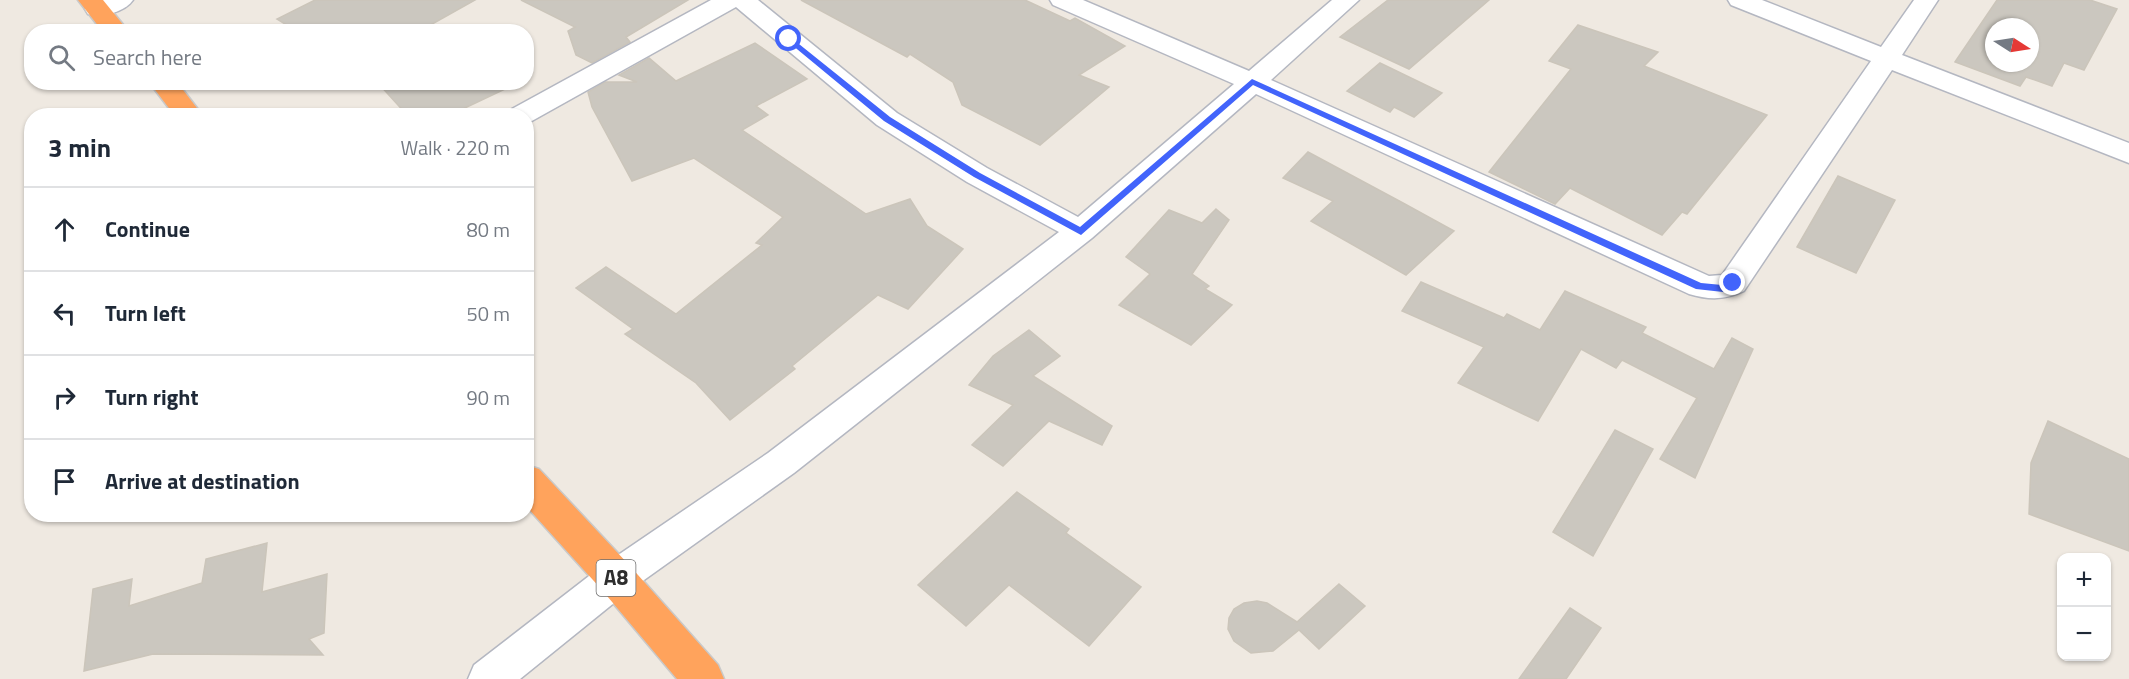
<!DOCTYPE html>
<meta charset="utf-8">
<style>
:root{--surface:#fff;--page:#f6f6f7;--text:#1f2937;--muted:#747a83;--line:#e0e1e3}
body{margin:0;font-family:"Titillium Web",sans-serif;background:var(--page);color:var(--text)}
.controls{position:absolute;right:18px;bottom:18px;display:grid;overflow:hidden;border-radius:12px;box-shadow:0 2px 4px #0004}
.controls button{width:54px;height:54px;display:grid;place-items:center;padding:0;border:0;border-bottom:2px solid var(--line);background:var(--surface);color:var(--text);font:30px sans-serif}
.compass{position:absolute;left:1985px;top:18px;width:54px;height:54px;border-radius:50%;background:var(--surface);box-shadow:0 2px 4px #0004;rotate:102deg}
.stop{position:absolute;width:18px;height:18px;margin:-14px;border:4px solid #4264fb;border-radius:50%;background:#fff}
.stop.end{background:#4264fb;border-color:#fff;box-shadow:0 2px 6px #0008}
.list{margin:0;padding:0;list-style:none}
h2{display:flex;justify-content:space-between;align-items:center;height:78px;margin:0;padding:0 24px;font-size:26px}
h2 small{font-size:20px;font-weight:400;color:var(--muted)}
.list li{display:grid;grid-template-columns:39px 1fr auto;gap:18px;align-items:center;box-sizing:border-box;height:84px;padding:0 24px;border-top:2px solid var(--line)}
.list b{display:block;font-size:22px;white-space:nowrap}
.list em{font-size:20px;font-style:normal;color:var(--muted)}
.icon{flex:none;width:33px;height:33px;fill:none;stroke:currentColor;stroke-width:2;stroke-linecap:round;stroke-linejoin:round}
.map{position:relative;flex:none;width:2129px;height:679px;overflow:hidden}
.search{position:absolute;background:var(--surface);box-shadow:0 2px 4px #0004;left:24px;top:24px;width:510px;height:66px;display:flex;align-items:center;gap:15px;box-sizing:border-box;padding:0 21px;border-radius:24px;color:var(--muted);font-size:22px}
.panel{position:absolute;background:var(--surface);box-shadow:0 2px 4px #0004;left:24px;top:108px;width:510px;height:414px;border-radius:24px}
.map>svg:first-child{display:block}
</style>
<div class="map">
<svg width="2129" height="679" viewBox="0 0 2129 679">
<rect width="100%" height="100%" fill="#efe9e1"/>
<!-- building -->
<g fill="#cbc7bf" stroke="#cbc5ba" stroke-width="1.5" fill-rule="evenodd">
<polygon points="315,0 475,0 418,32 298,32 277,19"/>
<polygon points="521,0 688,0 626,37 630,42 592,63 576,55 568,31 575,27"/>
<polygon points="801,0 1025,0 1070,21 1075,18 1125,46 1079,75 1109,87 1040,145 962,105 953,82 910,54 907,57"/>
<polygon points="1388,0 1489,0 1409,69 1340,37"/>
<path d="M1997 0H2090L2117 9 2084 70 2064 63 2052 86 2026 77 2020 86 1955 62ZM1994 27H2030V63H1994Z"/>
<polygon points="1578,25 1658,52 1644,66 1767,115 1687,214 1682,212 1662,235 1570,188 1555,204 1489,172 1571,69 1549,61"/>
<polygon points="755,43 807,79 756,106 768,115 742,130 866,214 910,199 927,226 963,249 908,309 878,295 792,366 795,369 730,420 696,383 625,334 633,329 576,288 606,267 676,314 762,245 756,243 783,217 694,158 632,181 592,107 588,92 605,82 637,82 619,75 649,58 676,81"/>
<polygon points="1380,63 1442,93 1414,117 1394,107 1390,112 1347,91"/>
<polygon points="377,82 520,82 448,116 408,116"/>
<polygon points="1308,152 1403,203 1454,231 1406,275 1311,221 1333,201 1283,178"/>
<polygon points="1838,176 1895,200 1856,273 1797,247"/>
<polygon points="1216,209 1229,220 1192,274 1209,286 1205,289 1232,305 1191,345 1119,305 1150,274 1126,257 1169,210 1202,223"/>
<polygon points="1421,282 1504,318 1507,314 1540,330 1565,291 1646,327 1642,333 1714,369 1732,338 1753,349 1695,478 1660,459 1697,398 1622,360 1616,368 1581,349 1538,421 1458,383 1484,347 1402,311"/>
<polygon points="1029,330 1060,356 1033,376 1112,426 1102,445 1049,421 1003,466 972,445 1013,405 969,385 993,356"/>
<polygon points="2048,421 2129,459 2129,551 2029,514 2031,463"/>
<polygon points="1615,430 1653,449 1593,556 1553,532"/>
<polygon points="1017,492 1069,529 1066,533 1141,587 1089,646 1009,585 966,626 918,585"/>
<polygon points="267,543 262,592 327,574 324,633 309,639 323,655 153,654 84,671 93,589 132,579 129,606 202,583 206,559"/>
<polygon points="1339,584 1365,606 1319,649 1299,630 1273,651 1251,653 1234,641 1228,629 1229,618 1234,609 1244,603 1257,601 1267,603 1297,622"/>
<polygon points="1570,608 1601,628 1566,679 1519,679"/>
</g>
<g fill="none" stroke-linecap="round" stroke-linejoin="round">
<!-- street casing -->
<g stroke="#b4b7c1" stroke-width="3">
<g id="street">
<path d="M98 0H133C125 12 101 18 88 14L85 9 88 4Z"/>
<path d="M711 0H758L897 113 987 168 1078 217 1234 84 1053 5 1050 0H1083L1249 71 1332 0H1359L1271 80 1709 276 1722 275 1871 61 1731 5 1728 0H1762L1881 47 1914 0H1938L1902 55 2129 143V163L1892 70 1744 291C1725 300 1709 300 1689 294L1256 94 1092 238 794 473 630 590 520 679H468L474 665 602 566 768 453 1059 232 967 182 877 125 736 7 530 122 526 123V116H507L510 110Z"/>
</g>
</g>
<!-- highway casing -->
<g stroke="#c9c9c9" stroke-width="3">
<g id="highway">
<polygon points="78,0 103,0 129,32 103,32"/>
<polygon points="149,82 177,82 203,116 175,116"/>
<polygon points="526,465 539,469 630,566 718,665 724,679 677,679 602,590 526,506"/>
</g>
</g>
<!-- street -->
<use href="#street" fill="#fff" fill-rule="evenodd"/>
<!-- highway -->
<use href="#highway" fill="#ffa35c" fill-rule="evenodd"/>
</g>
<!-- route -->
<polygon fill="#4264fb" points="789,36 890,117 980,173 1080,227 1252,79 1701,283 1722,285 1733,280 1737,283 1723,292 1696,289 1253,85 1081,235 974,177 884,121 786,40 785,39"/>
<g text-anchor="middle" stroke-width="4.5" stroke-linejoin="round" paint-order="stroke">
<!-- shield labels -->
<rect fill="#fff" stroke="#6d6d6d" stroke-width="1.5" x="596.5" y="560" width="39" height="36" rx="4.5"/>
<g font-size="21" font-weight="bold" fill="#2e2e2e">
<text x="616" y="585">A8</text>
</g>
</g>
</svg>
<div class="controls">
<button>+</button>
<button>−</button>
</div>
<svg class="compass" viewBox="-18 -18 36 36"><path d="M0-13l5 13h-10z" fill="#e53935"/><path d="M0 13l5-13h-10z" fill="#747a83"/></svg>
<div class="stop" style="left:789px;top:39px"></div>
<div class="stop end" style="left:1733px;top:283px"></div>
<div class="search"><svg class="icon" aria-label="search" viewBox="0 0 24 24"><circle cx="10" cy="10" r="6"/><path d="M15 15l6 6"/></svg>Search here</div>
<section class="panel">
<h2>3 min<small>Walk · 220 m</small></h2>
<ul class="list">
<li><svg class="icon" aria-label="ahead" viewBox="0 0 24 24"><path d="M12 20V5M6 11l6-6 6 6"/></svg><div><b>Continue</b></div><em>80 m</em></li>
<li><svg class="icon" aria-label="left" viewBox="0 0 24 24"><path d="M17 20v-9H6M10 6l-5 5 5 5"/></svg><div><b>Turn left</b></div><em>50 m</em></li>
<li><svg class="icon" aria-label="right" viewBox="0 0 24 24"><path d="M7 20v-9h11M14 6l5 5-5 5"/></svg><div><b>Turn right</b></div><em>90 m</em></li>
<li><svg class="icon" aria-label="arrive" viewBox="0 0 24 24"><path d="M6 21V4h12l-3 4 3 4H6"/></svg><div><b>Arrive at destination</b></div></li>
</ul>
</section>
</div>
